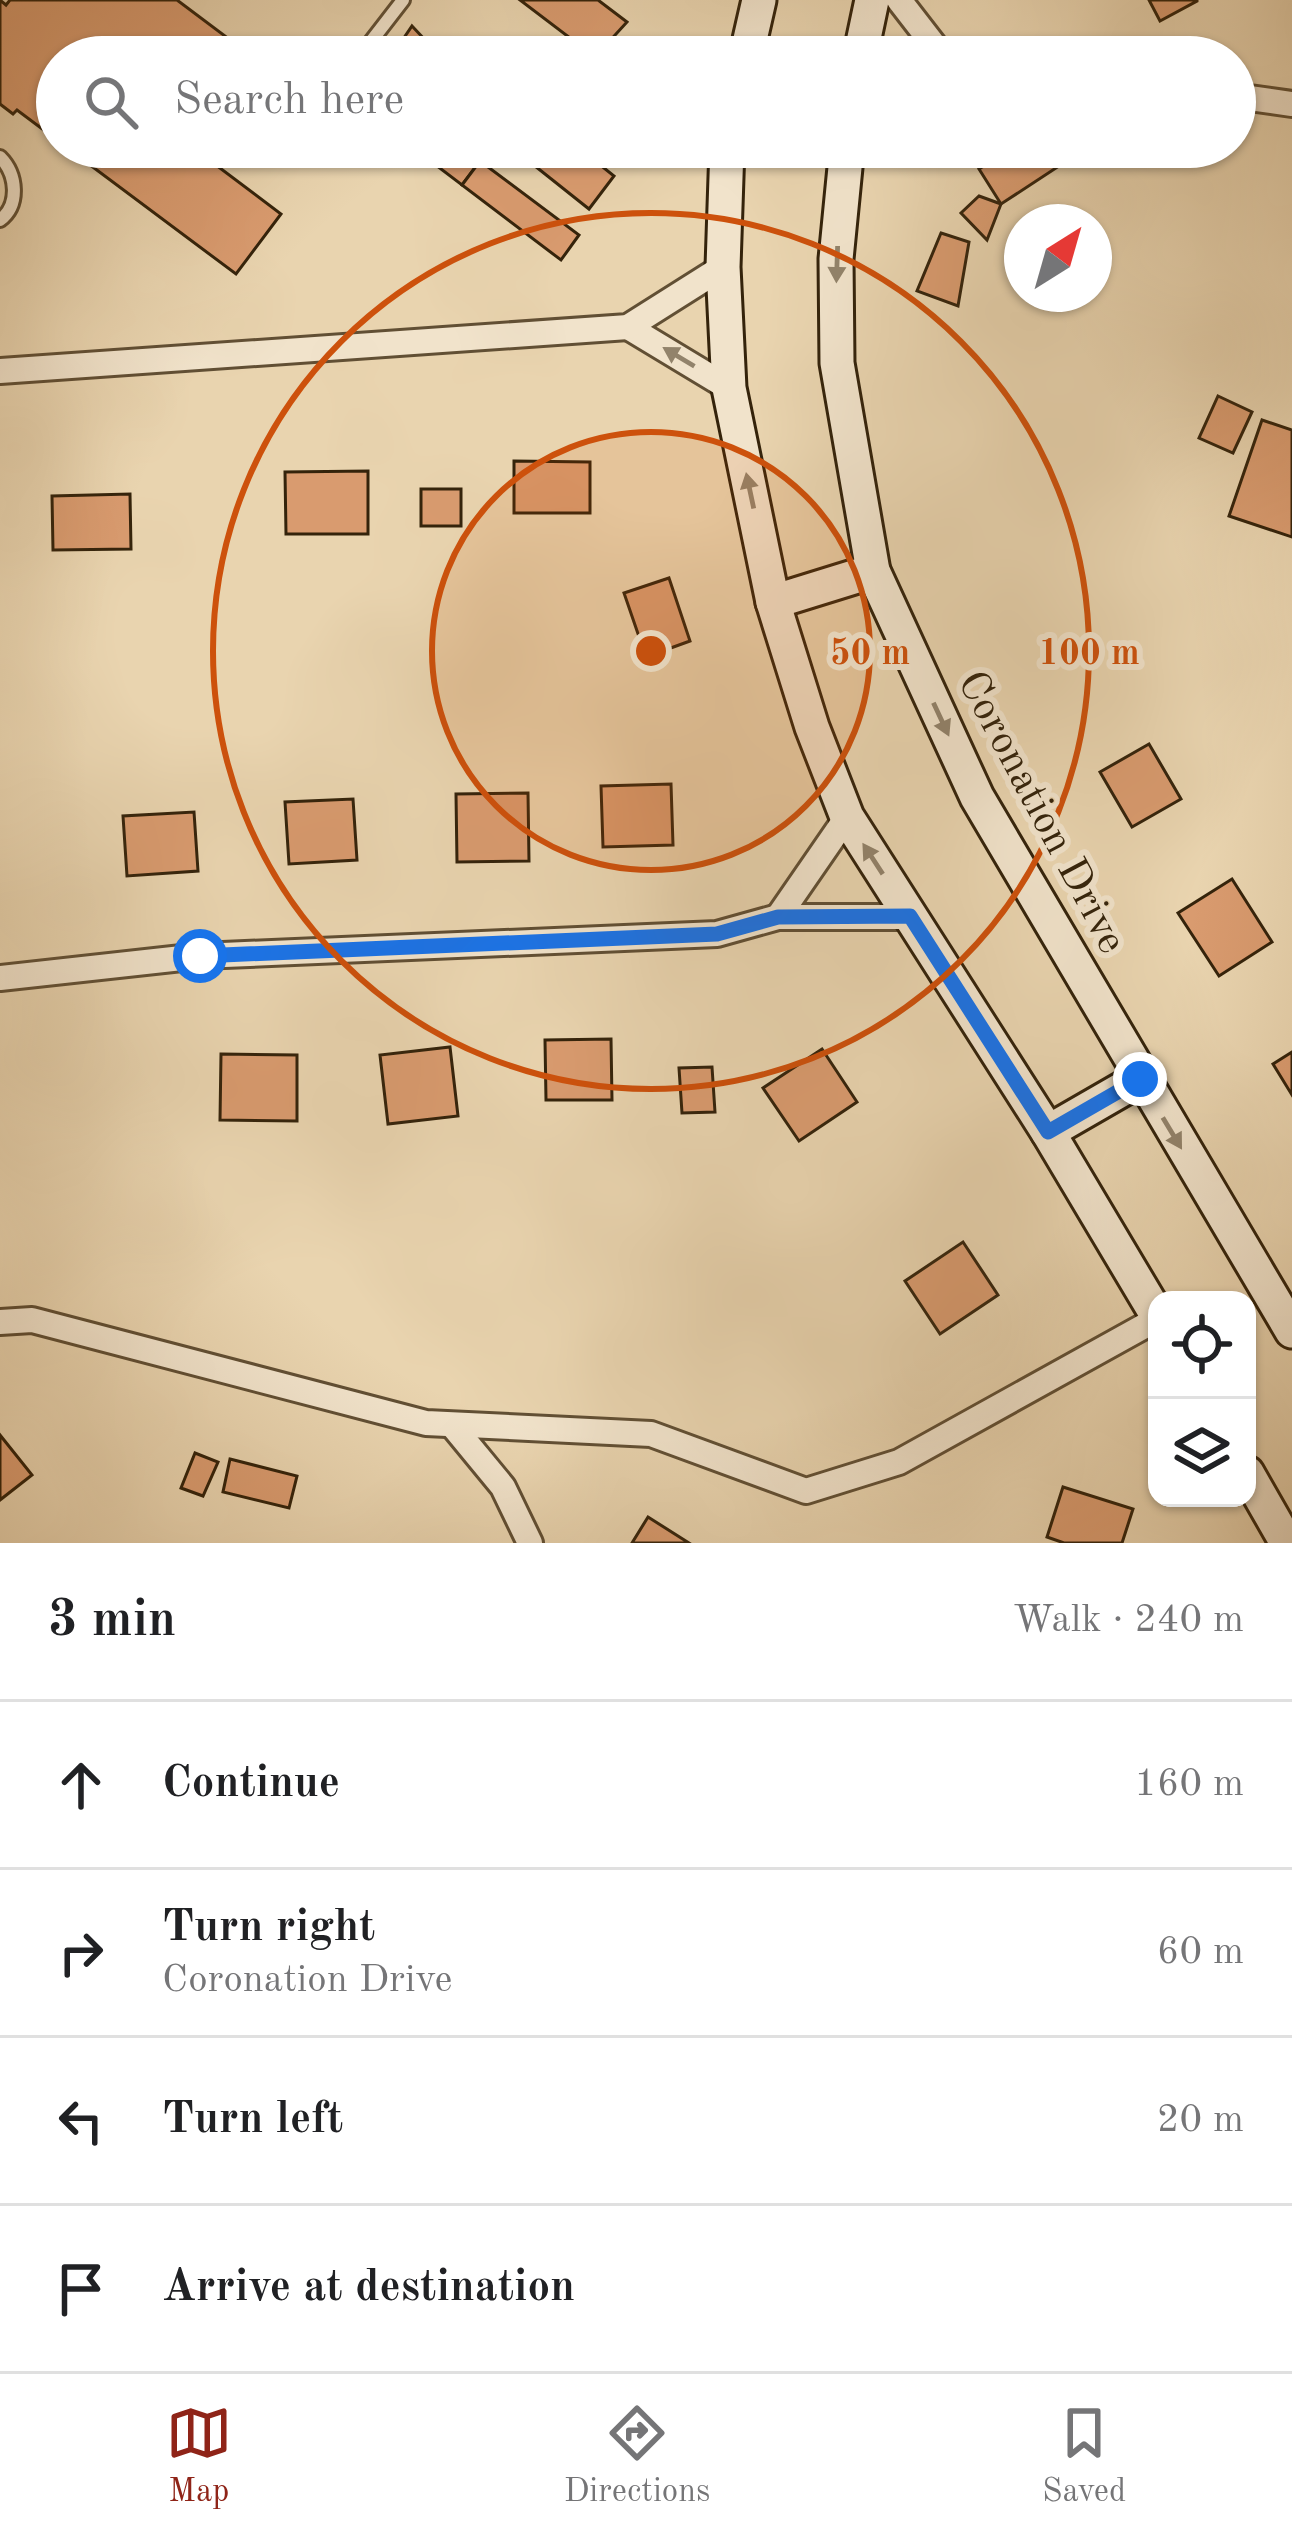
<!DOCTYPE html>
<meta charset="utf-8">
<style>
:root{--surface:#fff;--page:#f6f6f6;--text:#202124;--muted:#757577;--line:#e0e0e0;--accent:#8f2418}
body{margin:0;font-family:"Old Standard TT",serif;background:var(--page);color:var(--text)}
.controls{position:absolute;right:36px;bottom:36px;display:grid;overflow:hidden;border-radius:24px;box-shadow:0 3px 9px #0004}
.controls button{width:108px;height:108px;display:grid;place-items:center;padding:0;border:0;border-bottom:3px solid var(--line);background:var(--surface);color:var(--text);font:60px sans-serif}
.compass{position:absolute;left:1004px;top:204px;width:108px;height:108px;border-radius:50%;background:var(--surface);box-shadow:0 3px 9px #0004;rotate:37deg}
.stop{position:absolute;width:36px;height:36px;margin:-27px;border:9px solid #1a73e8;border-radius:50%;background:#fff}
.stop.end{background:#1a73e8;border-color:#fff;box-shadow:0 3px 12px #0008}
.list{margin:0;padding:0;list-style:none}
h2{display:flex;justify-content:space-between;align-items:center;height:156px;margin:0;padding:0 48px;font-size:51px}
h2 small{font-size:39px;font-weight:400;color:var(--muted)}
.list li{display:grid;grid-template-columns:78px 1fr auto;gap:36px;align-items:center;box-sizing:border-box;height:168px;padding:0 48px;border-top:3px solid var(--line)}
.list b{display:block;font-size:45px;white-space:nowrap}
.list p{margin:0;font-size:39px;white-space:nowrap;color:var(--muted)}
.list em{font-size:39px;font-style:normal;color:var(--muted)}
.icon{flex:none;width:66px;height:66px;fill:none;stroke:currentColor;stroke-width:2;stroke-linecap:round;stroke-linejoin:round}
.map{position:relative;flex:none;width:1292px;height:1543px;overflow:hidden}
.search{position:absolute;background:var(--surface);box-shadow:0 3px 9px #0004;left:36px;right:36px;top:36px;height:132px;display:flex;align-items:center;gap:30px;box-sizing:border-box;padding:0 42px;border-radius:66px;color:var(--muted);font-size:45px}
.sheet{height:828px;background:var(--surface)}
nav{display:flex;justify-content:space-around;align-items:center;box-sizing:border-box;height:168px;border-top:3px solid var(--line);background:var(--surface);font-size:33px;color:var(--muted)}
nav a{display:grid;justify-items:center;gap:6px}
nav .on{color:var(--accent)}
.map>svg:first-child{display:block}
</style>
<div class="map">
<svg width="1292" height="1543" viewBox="0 0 1292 1543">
<rect width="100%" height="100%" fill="#e9d4af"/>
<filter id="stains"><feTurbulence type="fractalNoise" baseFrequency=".00167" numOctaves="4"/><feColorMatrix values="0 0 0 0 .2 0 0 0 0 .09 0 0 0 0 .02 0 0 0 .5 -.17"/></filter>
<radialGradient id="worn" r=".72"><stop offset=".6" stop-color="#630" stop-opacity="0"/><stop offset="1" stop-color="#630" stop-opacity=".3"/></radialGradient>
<!-- building -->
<g fill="#d99b6f" stroke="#34230b" stroke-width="3">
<polygon points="0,0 6,5 10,0 177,0 253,57 57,57 57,140 17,110 13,114 0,104"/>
<polygon points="520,0 598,0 627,22 595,57"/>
<polygon points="1149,0 1197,0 1197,1 1160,21"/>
<polygon points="412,26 441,57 391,57"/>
<polygon points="66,147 192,147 281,214 236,274"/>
<polygon points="412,147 462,147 480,161 462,185"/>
<polygon points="511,147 578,147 614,176 589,209"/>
<polygon points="1014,147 1042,147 1059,166 1001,204 979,169"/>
<polygon points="480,161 579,235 561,260 462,185"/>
<polygon points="979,196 1001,204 987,240 961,213"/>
<polygon points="941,233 969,242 958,306 917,291"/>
<polygon points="1218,396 1252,412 1233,453 1199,438"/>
<polygon points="1262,420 1292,430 1292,537 1229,516"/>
<polygon points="514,461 590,462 590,513 514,513"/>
<polygon points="368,471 368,534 286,534 285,472"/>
<rect x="421" y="489" width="40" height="37"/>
<polygon points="130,494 131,549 53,550 52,496"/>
<polygon points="669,578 690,641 646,657 624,593"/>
<polygon points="1149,744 1181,799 1132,827 1100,772"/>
<polygon points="671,784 673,845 603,847 601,786"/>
<polygon points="528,793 529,861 457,862 456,794"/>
<polygon points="353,799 357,860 289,864 285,802"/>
<polygon points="194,812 198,871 127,876 123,816"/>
<polygon points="1232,879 1272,942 1219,976 1178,913"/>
<polygon points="611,1039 612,1100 546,1100 545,1040"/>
<polygon points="450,1047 458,1116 388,1124 380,1055"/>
<polygon points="822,1049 857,1102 799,1141 763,1088"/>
<polygon points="1292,1052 1292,1095 1273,1064"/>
<polygon points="221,1054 297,1055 297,1121 220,1120"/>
<polygon points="712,1067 715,1112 682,1113 679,1068"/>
<polygon points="963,1242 998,1295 940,1334 905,1281"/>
<polygon points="0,1435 32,1475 0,1500"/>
<polygon points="195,1453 218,1462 203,1496 181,1488"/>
<polygon points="230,1459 297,1476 289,1508 223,1492"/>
<polygon points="1063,1487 1133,1509 1122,1543 1064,1543 1047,1537"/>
<polygon points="648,1517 689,1543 632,1543"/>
</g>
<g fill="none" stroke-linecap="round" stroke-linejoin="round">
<!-- lane casing -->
<g stroke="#614f34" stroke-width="18">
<g id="lane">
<polyline points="359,57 403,0"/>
<polyline points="286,153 291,147"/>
<path d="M0 157C17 174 20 205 0 220"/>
</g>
</g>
<!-- street casing -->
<g stroke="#614f34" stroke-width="30">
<g id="street">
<polyline points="899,0 940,53"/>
<polyline points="1235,96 1292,104"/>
<polyline points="628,327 729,388"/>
<polyline points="0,371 628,327 723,267"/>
<polyline points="778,917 847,817"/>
<polyline points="0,978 200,956 717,934 778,917 910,917"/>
<polyline points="0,1322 32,1320 426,1423 651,1434 806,1491 899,1462 1157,1319"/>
<polyline points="452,1425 503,1487 530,1543"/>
</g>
</g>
<!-- secondary casing -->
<g stroke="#34230b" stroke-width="39">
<g id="secondary">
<polyline points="746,57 759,0"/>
<polyline points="860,57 872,0"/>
<polyline points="727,147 723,267 729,388 773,602 812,727 847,817 1048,1132 1157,1315"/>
<polyline points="847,147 836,259 837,363 873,571 977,797 1292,1331"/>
<polyline points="773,602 873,571"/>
<polyline points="1048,1132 1140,1079"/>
<polyline points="1247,1473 1287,1543"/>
</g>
</g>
<!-- lane -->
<use href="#lane" stroke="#f1e3cb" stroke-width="12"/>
<!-- street -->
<use href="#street" stroke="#f1e3cb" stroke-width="24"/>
<!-- secondary -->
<use href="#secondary" stroke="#f1e3cb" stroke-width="33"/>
</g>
<!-- one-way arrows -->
<defs><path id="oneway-solid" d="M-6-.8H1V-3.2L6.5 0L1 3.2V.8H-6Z" transform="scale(3)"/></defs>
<g fill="#92836b">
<use href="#oneway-solid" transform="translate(837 264) rotate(92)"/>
<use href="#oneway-solid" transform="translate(679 357) rotate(-149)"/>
<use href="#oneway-solid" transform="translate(750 491) rotate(-102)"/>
<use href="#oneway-solid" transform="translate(941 719) rotate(65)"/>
<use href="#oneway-solid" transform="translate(873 859) rotate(-123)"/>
<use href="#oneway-solid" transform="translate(1172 1133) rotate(59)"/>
</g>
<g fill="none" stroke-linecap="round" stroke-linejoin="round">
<!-- route -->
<polyline stroke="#1a73e8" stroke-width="15" points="200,956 717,934 778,917 910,916 1048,1132 1140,1079"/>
</g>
<!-- distance rings -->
<circle cx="651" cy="651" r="219" fill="#cd510c" fill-opacity=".12"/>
<g fill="none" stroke="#cd510c" stroke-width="6">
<circle cx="651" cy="651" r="219"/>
<circle cx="651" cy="651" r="438"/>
</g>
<g text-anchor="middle" stroke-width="12" stroke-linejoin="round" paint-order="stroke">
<!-- street labels -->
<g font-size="42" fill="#34230b" stroke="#f1e3cb">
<text transform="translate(1044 811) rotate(62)" y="15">Coronation Drive</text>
</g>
</g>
<circle cx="651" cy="651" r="18" fill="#cd510c" stroke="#f1e3cb" stroke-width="6"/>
<g font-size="36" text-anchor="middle" font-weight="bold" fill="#cd510c" stroke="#f1e3cb" stroke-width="12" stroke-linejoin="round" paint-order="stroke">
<text x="870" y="664">50 m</text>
<text x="1089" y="664">100 m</text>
</g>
<rect width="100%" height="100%" filter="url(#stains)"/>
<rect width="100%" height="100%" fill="url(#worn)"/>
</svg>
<div class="controls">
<button><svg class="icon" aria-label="locate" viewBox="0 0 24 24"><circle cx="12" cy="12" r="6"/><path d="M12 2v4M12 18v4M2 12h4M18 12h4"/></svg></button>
<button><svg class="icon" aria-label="layers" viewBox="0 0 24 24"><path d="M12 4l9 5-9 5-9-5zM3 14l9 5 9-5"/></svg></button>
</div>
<svg class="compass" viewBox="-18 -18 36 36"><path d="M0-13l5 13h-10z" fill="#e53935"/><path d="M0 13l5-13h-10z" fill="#757577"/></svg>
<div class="stop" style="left:200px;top:956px"></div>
<div class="stop end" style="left:1140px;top:1079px"></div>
<div class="search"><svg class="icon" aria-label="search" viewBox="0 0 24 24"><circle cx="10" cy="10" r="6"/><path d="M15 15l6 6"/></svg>Search here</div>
</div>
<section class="sheet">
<h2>3 min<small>Walk · 240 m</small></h2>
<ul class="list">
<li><svg class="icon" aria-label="ahead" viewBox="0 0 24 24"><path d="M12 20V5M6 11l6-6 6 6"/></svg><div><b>Continue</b></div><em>160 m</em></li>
<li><svg class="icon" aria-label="right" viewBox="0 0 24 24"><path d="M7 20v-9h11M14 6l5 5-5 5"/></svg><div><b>Turn right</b><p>Coronation Drive</p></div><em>60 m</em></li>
<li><svg class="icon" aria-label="left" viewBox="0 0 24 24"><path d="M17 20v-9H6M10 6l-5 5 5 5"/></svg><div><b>Turn left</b></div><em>20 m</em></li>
<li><svg class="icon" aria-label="arrive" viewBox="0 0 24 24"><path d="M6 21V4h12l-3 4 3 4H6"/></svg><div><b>Arrive at destination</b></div></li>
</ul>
</section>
<nav>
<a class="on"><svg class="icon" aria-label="map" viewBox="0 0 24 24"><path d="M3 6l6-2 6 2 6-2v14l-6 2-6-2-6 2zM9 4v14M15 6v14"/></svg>Map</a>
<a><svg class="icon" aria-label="directions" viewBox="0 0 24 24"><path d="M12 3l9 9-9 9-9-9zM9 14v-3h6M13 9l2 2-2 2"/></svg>Directions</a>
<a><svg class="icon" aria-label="saved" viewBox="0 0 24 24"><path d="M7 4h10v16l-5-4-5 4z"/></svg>Saved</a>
</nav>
